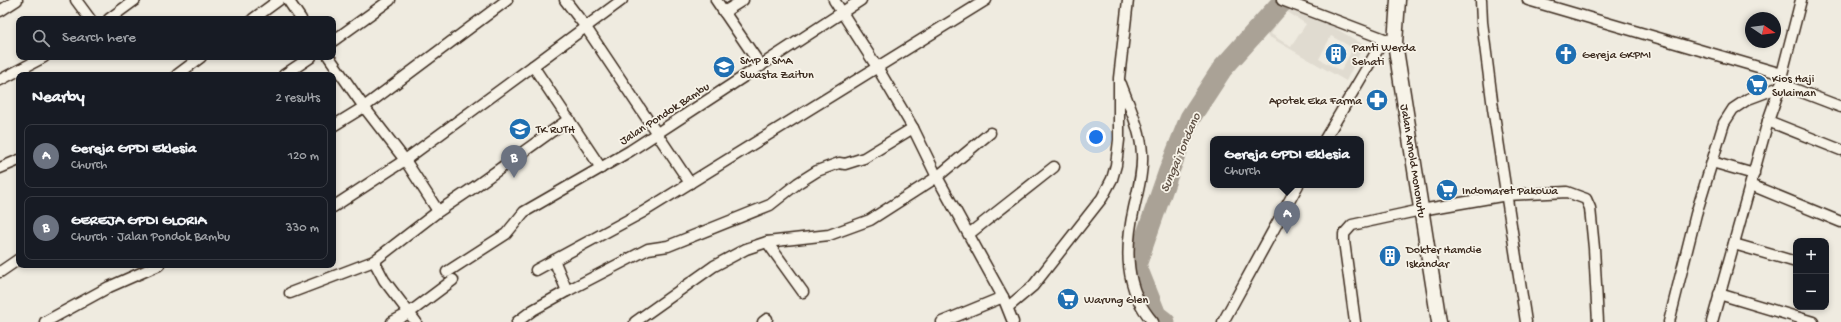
<!DOCTYPE html>
<meta charset="utf-8">
<style>
:root{--surface:#171b24;--page:#20242c;--text:#f1f3f6;--muted:#9ea1a6;--line:#363941;--accent:#2563eb}
body{margin:0;font-family:"Gochi Hand",sans-serif;background:var(--page);color:var(--text)}
.controls{position:absolute;right:12px;bottom:12px;display:grid;overflow:hidden;border-radius:8px;box-shadow:0 2px 6px #0003}
.controls button{width:36px;height:36px;display:grid;place-items:center;padding:0;border:0;border-bottom:1px solid var(--line);background:var(--surface);color:var(--text);font:20px sans-serif}
.compass{position:absolute;left:1745px;top:12px;width:36px;height:36px;border-radius:50%;background:var(--surface);box-shadow:0 2px 6px #0003;rotate:103deg}
.you{position:absolute;left:1096px;top:137px;width:14px;height:14px;margin:-10px;border:3px solid #fff;border-radius:50%;background:#1a73e8;box-shadow:0 0 0 6px #1a73e833}
.badge{display:grid;place-items:center;width:26px;height:26px;border-radius:50%;background:var(--accent);color:#fff;font-size:13px;font-weight:700}
.pin{position:absolute;translate:-50% -33px;filter:drop-shadow(0 1px 2px #0008)}
.pin::after{content:'';position:absolute;top:21px;width:14px;height:12px;background:inherit;clip-path:polygon(0 0,100% 0,50% 100%)}
.popup{position:absolute;left:1210px;top:136px;width:154px;height:52px;box-sizing:border-box;display:grid;place-content:center;border-radius:8px;background:var(--surface);filter:drop-shadow(0 1px 3px #0005);font-size:13px;white-space:nowrap;color:var(--muted)}
.popup b{font-size:15px;color:var(--text)}
.popup::after{content:'';position:absolute;left:50%;top:100%;margin-left:-8px;border:8px solid transparent;border-top-color:var(--surface)}
.list{margin:0;padding:0;list-style:none}
h2{display:flex;justify-content:space-between;align-items:center;height:52px;margin:0;padding:0 16px;font-size:17px}
h2 small{font-size:13px;font-weight:400;color:var(--muted)}
.list li{display:grid;grid-template-columns:26px 1fr auto;gap:12px;align-items:center;box-sizing:border-box;height:64px;margin:0 8px 8px;padding:0 8px;border:1px solid var(--line);border-radius:8px}
.list b{display:block;font-size:15px;white-space:nowrap}
.list p{margin:0;font-size:13px;white-space:nowrap;color:var(--muted)}
.list em{font-size:13px;font-style:normal;color:var(--muted)}
.icon{flex:none;width:22px;height:22px;fill:none;stroke:currentColor;stroke-width:2;stroke-linecap:round;stroke-linejoin:round}
.map{position:relative;flex:none;width:1841px;height:322px;overflow:hidden}
.search{position:absolute;background:var(--surface);box-shadow:0 2px 6px #0003;left:16px;top:16px;width:320px;height:44px;display:flex;align-items:center;gap:10px;box-sizing:border-box;padding:0 14px;border-radius:8px;color:var(--muted);font-size:15px}
.panel{position:absolute;background:var(--surface);box-shadow:0 2px 6px #0003;left:16px;top:72px;width:320px;height:196px;border-radius:8px}
.map>svg:first-child{display:block}
</style>
<div class="map">
<svg width="1841" height="322" viewBox="0 0 1841 322">
<rect width="100%" height="100%" fill="#efebe0"/>
<filter id="ink" filterUnits="userSpaceOnUse"><feTurbulence type="fractalNoise" baseFrequency=".025" numOctaves="2"/><feDisplacementMap in="SourceGraphic" scale="8" xChannelSelector="R" yChannelSelector="G"/><feConvolveMatrix kernelMatrix="1 2 1 2 8 2 1 2 1" color-interpolation-filters="sRGB"/></filter>
<g filter="url(#ink)">
<!-- built -->
<path fill="#e0dbd0" fill-rule="evenodd" d="M1286 8 1325 22 1364 45 1346 81 1266 35ZM1286 11 1306 24 1291 47 1271 34ZM1331 36 1353 48 1341 71 1319 59Z"/>
<g fill="none" stroke-linecap="round" stroke-linejoin="round">
<!-- river -->
<polyline stroke="#aaa296" stroke-width="21" points="1165,322 1156,315 1136,265 1169,171 1190,118 1222,69 1284,0"/>
<!-- street casing -->
<g stroke="#3b2a1e" stroke-width="13">
<g id="street">
<polyline points="76,0 90,19"/>
<polyline points="288,0 301,19"/>
<polyline points="565,0 585,26 690,183"/>
<polyline points="716,0 761,66"/>
<polyline points="834,0 877,67 913,128 937,177 1003,297 1013,322"/>
<polyline points="1282,0 1395,43"/>
<polyline points="1481,0 1482,22 1493,108 1526,322"/>
<polyline points="1528,0 1782,74 1801,0"/>
<polyline points="0,11 17,0"/>
<polyline points="724,12 743,0"/>
<polyline points="109,19 135,0"/>
<polyline points="253,19 279,0"/>
<polyline points="333,41 390,0"/>
<polyline points="329,57 364,107 405,160 438,211"/>
<polyline points="533,66 622,0"/>
<polyline points="177,75 201,57"/>
<polyline points="284,75 311,57"/>
<polyline points="0,80 44,57"/>
<path d="M1121 84C1129 106 1141 130 1142 154 1143 172 1138 190 1134 208 1125 248 1124 289 1153 322"/>
<polyline points="1781,84 1841,107"/>
<polyline points="1768,121 1841,150"/>
<polyline points="333,126 364,107 507,0"/>
<polyline points="1325,139 1384,39"/>
<polyline points="1712,162 1754,174"/>
<polyline points="0,168 19,160"/>
<polyline points="1751,185 1841,222"/>
<polyline points="333,207 405,160 533,66 601,168"/>
<polyline points="969,234 1054,167"/>
<polyline points="767,242 803,292"/>
<polyline points="1734,244 1796,262"/>
<polyline points="554,260 567,291"/>
<polyline points="374,261 384,280 416,322"/>
<polyline points="536,270 643,212 986,0"/>
<polyline points="0,272 19,259"/>
<polyline points="447,272 506,234 524,212 630,151 861,0"/>
<polyline points="290,293 374,261 436,213 473,188 569,119"/>
<polyline points="1719,294 1813,322"/>
<polyline points="1008,307 1033,286 1102,198 1112,179 1116,165 1119,140 1119,78 1128,0"/>
<polyline points="45,322 109,287 159,265"/>
<polyline points="392,322 409,313 453,280"/>
<polyline points="517,322 533,310 567,291 648,249 668,246 770,205 798,183 817,171 839,163 845,164 864,158 913,128"/>
<polyline points="635,322 714,266 746,249 767,242 829,235 870,220 937,177 990,133"/>
<polyline points="763,322 767,319"/>
<polyline points="942,322 1003,297"/>
<polyline points="1223,322 1298,185"/>
<polyline points="1355,322 1344,241 1344,234 1352,225 1421,210 1507,195 1567,192 1586,199 1590,208 1594,248 1598,322"/>
<polyline points="1669,322 1696,214 1724,123 1733,109 1748,99 1780,87"/>
<polyline points="1712,322 1768,121 1781,84"/>
</g>
</g>
<!-- secondary casing -->
<g stroke="#3b2a1e" stroke-width="17">
<polyline id="secondary" points="1398,0 1395,43 1439,322"/>
</g>
<!-- street -->
<use href="#street" stroke="#f7f3e8" stroke-width="10"/>
<!-- secondary -->
<use href="#secondary" stroke="#f7f3e8" stroke-width="14"/>
</g>
</g>
<!-- icons -->
<defs>
<g id="building-disc" transform="scale(1.15)"><circle r="9.5" fill="#1f6fb2" stroke="#f7f3e8"/><path d="M-4-6H4V6H1V3H-1V6H-4ZM-2.5-4.3h1.7v1.8h-1.7ZM.8-4.3h1.7v1.8H.8ZM-2.5-1h1.7V.8h-1.7ZM.8-1h1.7V.8H.8Z" fill="#fff"/></g>
<g id="church-disc" transform="scale(1.15)"><circle r="9.5" fill="#1f6fb2" stroke="#f7f3e8"/><path d="M-1.2-6h2.4v3.5h3.3v2.4h-3.3V6h-2.4V-.1h-3.3v-2.4h3.3Z" fill="#fff"/></g>
<g id="school-disc" transform="scale(1.15)"><circle r="9.5" fill="#1f6fb2" stroke="#f7f3e8"/><path d="M0-5L7-2L0 1L-7-2ZM-4 1L0 2.5L4 1V4Q0 6-4 4Z" fill="#fff"/></g>
<g id="supermarket-disc" transform="scale(1.15)"><circle r="9.5" fill="#1f6fb2" stroke="#f7f3e8"/><path d="M-6-5.5h2.5l.6 2H6L4.5 2H-2.5L-4.4-4H-6ZM-1.5 3.2a1.3 1.3 0 1 0 .1 0ZM3 3.2a1.3 1.3 0 1 0 .1 0Z" fill="#fff"/></g>
<g id="pharmacy-disc" transform="scale(1.15)"><circle r="9.5" fill="#1f6fb2" stroke="#f7f3e8"/><path d="M-2-6h4v4h4v4h-4v4h-4v-4h-4v-4h4Z" fill="#fff"/></g>
</defs>
<g fill-rule="evenodd">
<use href="#building-disc" x="1336" y="54"/>
<use href="#church-disc" x="1566" y="54"/>
<use href="#school-disc" x="724" y="67"/>
<use href="#supermarket-disc" x="1757" y="85"/>
<use href="#pharmacy-disc" x="1377" y="100"/>
<use href="#school-disc" x="520" y="129"/>
<use href="#supermarket-disc" x="1447" y="190"/>
<use href="#building-disc" x="1390" y="256"/>
<use href="#supermarket-disc" x="1068" y="299"/>
</g>
<g text-anchor="middle" stroke-width="3.5" stroke-linejoin="round" paint-order="stroke">
<!-- poi labels -->
<g font-size="12" fill="#3b2a1e" stroke="#f7f3e8" text-anchor="start">
<text x="1352" y="51">Panti Werda<tspan x="1352" dy="14">Sehati</tspan></text>
<text x="1582" y="58">Gereja GKPMI</text>
<text x="740" y="64">SMP &amp; SMA<tspan x="740" dy="14">Swasta Zaitun</tspan></text>
<text x="1772" y="82">Kios Haji<tspan x="1772" dy="14">Sulaiman</tspan></text>
<text x="1362" y="104" text-anchor="end">Apotek Eka Farma</text>
<text x="536" y="133">TK RUTH</text>
<text x="1462" y="194">Indomaret Pakowa</text>
<text x="1406" y="253">Dokter Hamdie<tspan x="1406" dy="14">Iskandar</tspan></text>
<text x="1084" y="303">Warung Glen</text>
</g>
<!-- street labels -->
<g font-size="12" fill="#3b2a1e" stroke="#f7f3e8">
<text transform="translate(664 113) rotate(-33)" y="4">Jalan Pondok Bambu</text>
<text transform="translate(1414 161) rotate(81)" y="4">Jalan Arnold Mononutu</text>
</g>
<!-- water labels -->
<g font-size="13" font-style="italic" fill="#625448" stroke="#f7f3e8">
<text transform="translate(1179 152) rotate(-67)" y="5">Sungai Tondano</text>
</g>
</g>
</svg>
<div class="controls">
<button>+</button>
<button>−</button>
</div>
<svg class="compass" viewBox="-18 -18 36 36"><path d="M0-13l5 13h-10z" fill="#e53935"/><path d="M0 13l5-13h-10z" fill="#9ea1a6"/></svg>
<div class="you"></div>
<div class="pin badge" style="left:1287px;top:234px;background:#6b7280">A</div>
<div class="popup"><b>Gereja GPDI Eklesia</b>Church</div>
<div class="pin badge" style="left:514px;top:178px;background:#6b7280">B</div>
<div class="search"><svg class="icon" aria-label="search" viewBox="0 0 24 24"><circle cx="10" cy="10" r="6"/><path d="M15 15l6 6"/></svg>Search here</div>
<section class="panel">
<h2>Nearby<small>2 results</small></h2>
<ul class="list">
<li><span class="badge" style="background:#6b7280">A</span><div><b>Gereja GPDI Eklesia</b><p>Church</p></div><em>120 m</em></li>
<li><span class="badge" style="background:#6b7280">B</span><div><b>GEREJA GPDI GLORIA</b><p>Church · Jalan Pondok Bambu</p></div><em>330 m</em></li>
</ul>
</section>
</div>
